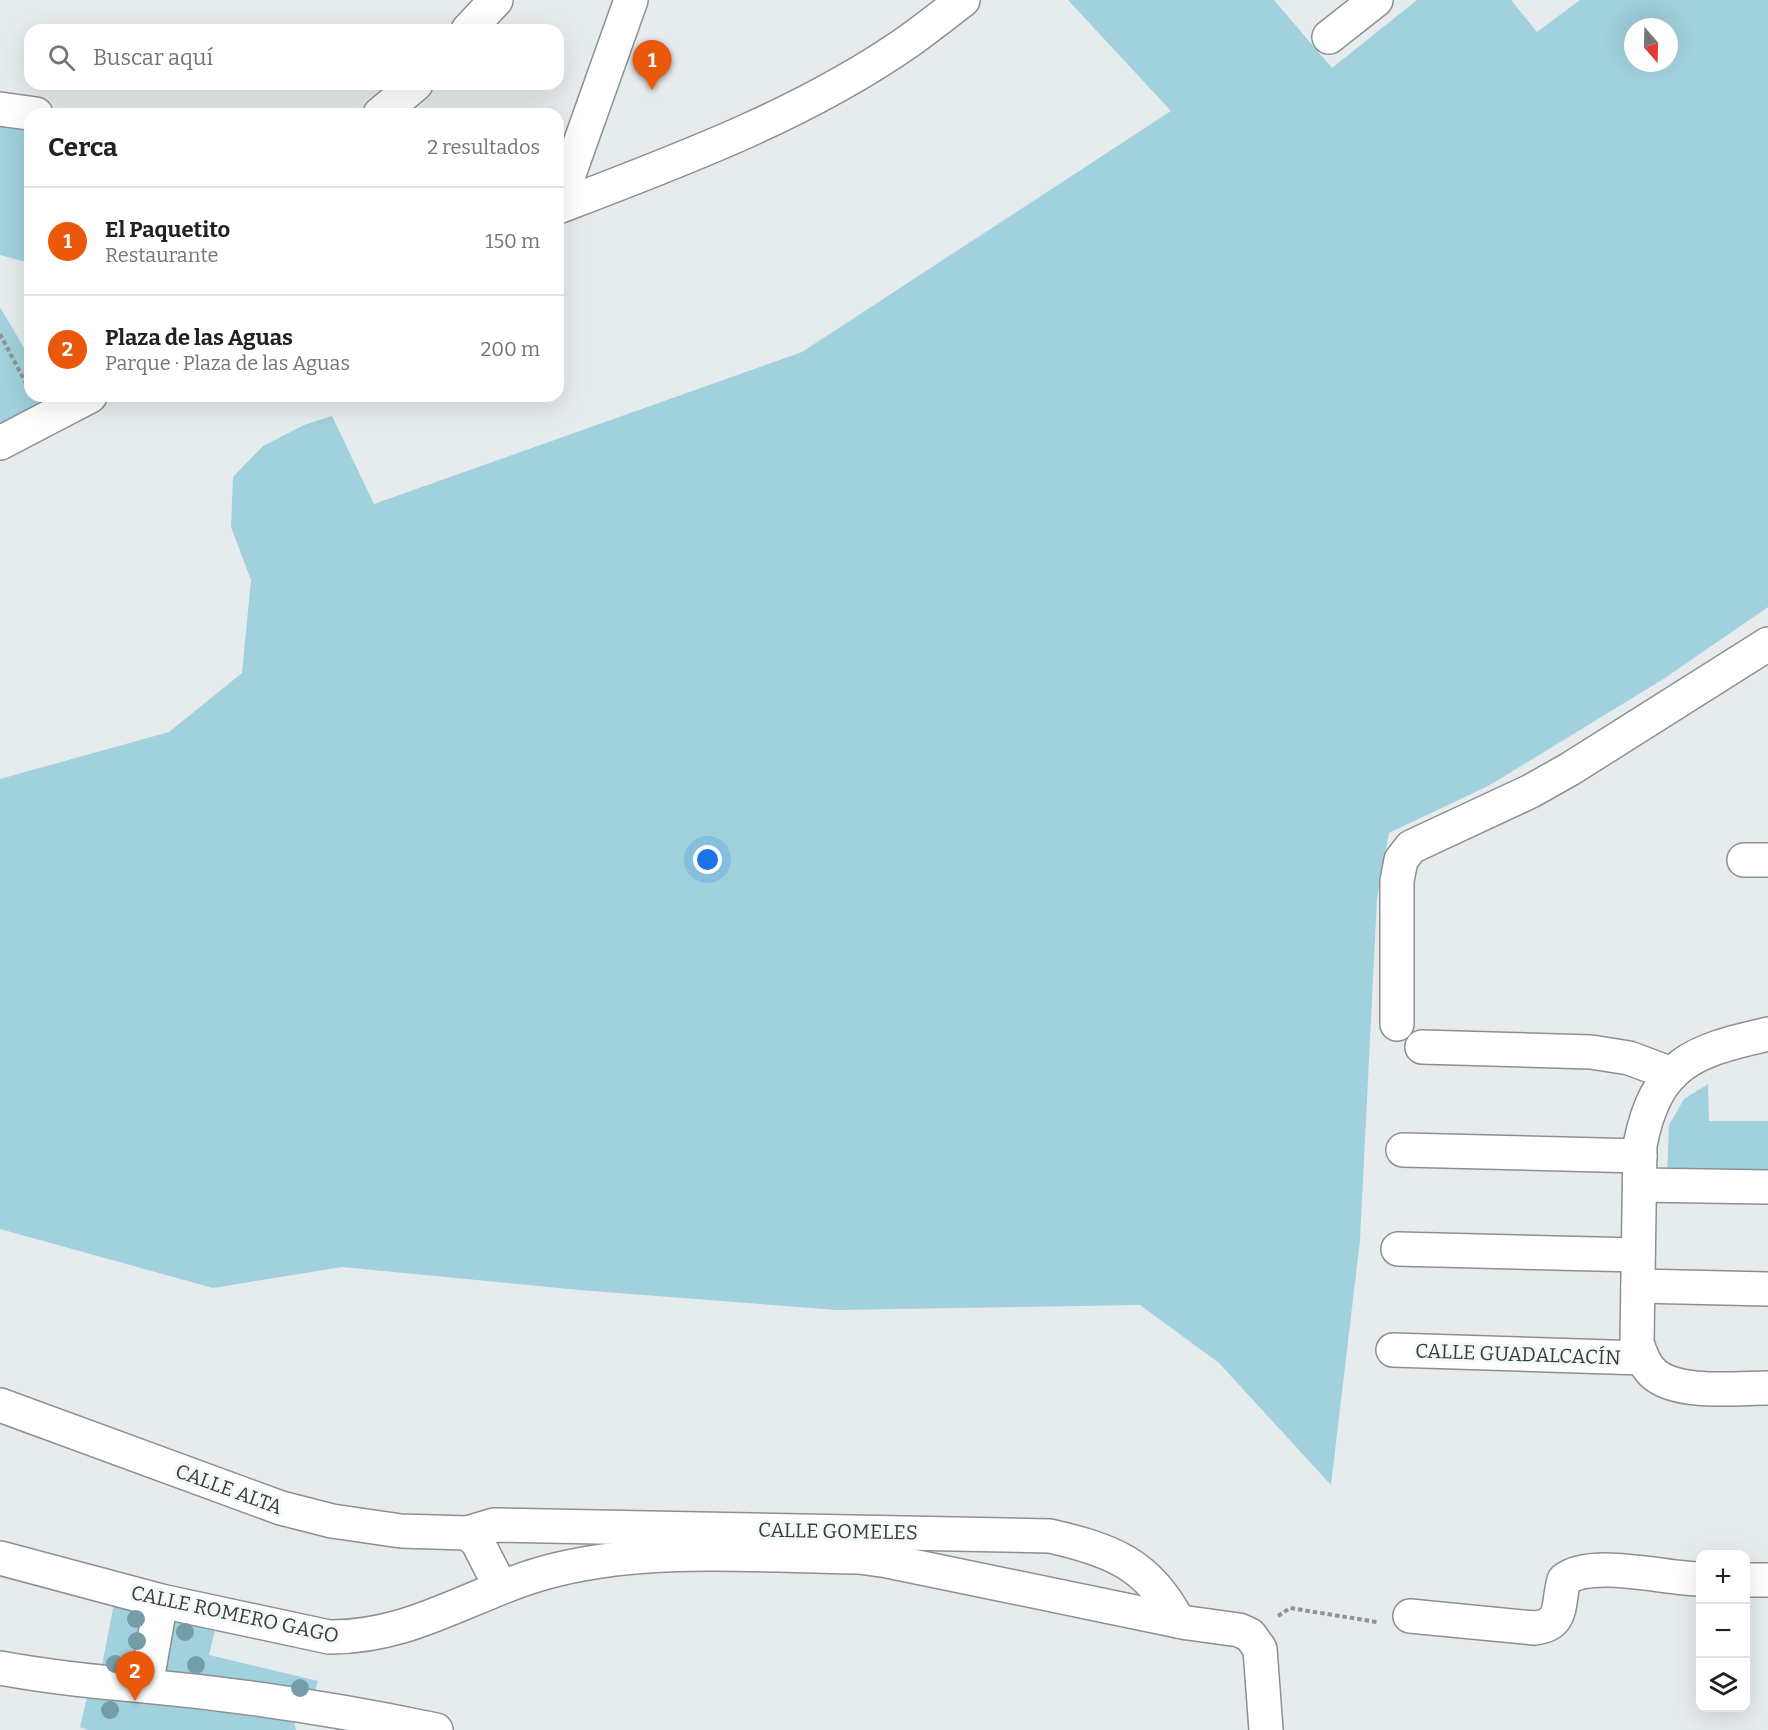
<!DOCTYPE html>
<html lang="es">
<meta charset="utf-8">
<style>
:root{--surface:#fff;--page:#f6f6f6;--text:#202124;--muted:#757577;--line:#e0e0e0;--accent:#ea580c}
body{margin:0;font-family:Bitter,serif;background:var(--page);color:var(--text)}
.controls{position:absolute;right:18px;bottom:18px;display:grid;overflow:hidden;border-radius:12px;box-shadow:0 6px 24px #0002}
.controls button{width:54px;height:54px;display:grid;place-items:center;padding:0;border:0;border-bottom:2px solid var(--line);background:var(--surface);color:var(--text);font:30px sans-serif}
.compass{position:absolute;left:1624px;top:18px;width:54px;height:54px;border-radius:50%;background:var(--surface);box-shadow:0 6px 24px #0002;rotate:160deg}
.you{position:absolute;left:708px;top:860px;width:21px;height:21px;margin:-15px;border:4px solid #fff;border-radius:50%;background:#1a73e8;box-shadow:0 0 0 9px #1a73e833}
.badge{display:grid;place-items:center;width:39px;height:39px;border-radius:50%;background:var(--accent);color:#fff;font-size:20px;font-weight:700}
.pin{position:absolute;translate:-50% -50px;filter:drop-shadow(0 2px 3px #0008)}
.pin::after{content:'';position:absolute;top:32px;width:21px;height:18px;background:inherit;clip-path:polygon(0 0,100% 0,50% 100%)}
.list{margin:0;padding:0;list-style:none}
h2{display:flex;justify-content:space-between;align-items:center;height:78px;margin:0;padding:0 24px;font-size:26px}
h2 small{font-size:20px;font-weight:400;color:var(--muted)}
.list li{display:grid;grid-template-columns:39px 1fr auto;gap:18px;align-items:center;box-sizing:border-box;height:108px;padding:0 24px;border-top:2px solid var(--line)}
.list b{display:block;font-size:22px;white-space:nowrap}
.list p{margin:0;font-size:20px;white-space:nowrap;color:var(--muted)}
.list em{font-size:20px;font-style:normal;color:var(--muted)}
.icon{flex:none;width:33px;height:33px;fill:none;stroke:currentColor;stroke-width:2;stroke-linecap:round;stroke-linejoin:round}
.map{position:relative;flex:none;width:1768px;height:1730px;overflow:hidden}
.search{position:absolute;background:var(--surface);box-shadow:0 6px 24px #0002;left:24px;top:24px;width:540px;height:66px;display:flex;align-items:center;gap:15px;box-sizing:border-box;padding:0 21px;border-radius:18px;color:var(--muted);font-size:22px}
.panel{position:absolute;background:var(--surface);box-shadow:0 6px 24px #0002;left:24px;top:108px;width:540px;height:294px;border-radius:18px}
.map>svg:first-child{display:block}
</style>
<div class="map">
<svg width="1768" height="1730" viewBox="0 0 1768 1730">
<rect width="100%" height="100%" fill="#e6ebed"/>
<!-- green -->
<g fill="#a1d1dd" fill-rule="evenodd">
<path d="M1068 0H1274L1332 68 1417 0H1511L1537 32 1580 0H1768V607L1665 678 1490 785 1389 833 1377 899 1360 1240 1331 1485 1219 1363 1140 1305 837 1310 579 1290 342 1267 213 1288 0 1229V779L169 732 242 673 251 580 231 527 233 477 263 446 304 425 332 416 374 504 802 352 1171 111ZM1633 27H1669V63H1633Z"/>
<polygon points="0,123 30,129 30,263 0,255"/>
<polygon points="0,307 30,358 30,396 52,396 55,401 0,431"/>
<polygon points="1708,1084 1709,1121 1768,1121 1768,1177 1667,1175 1669,1125 1684,1099"/>
<polygon points="115,1598 147,1608 141,1669 100,1676"/>
<polygon points="173,1618 208,1620 215,1630 209,1655 318,1681 313,1698 166,1677 158,1653"/>
<polygon points="89,1689 279,1712 294,1721 296,1730 88,1730 80,1727"/>
</g>
<g fill="none" stroke-linecap="round" stroke-linejoin="round">
<!-- minor casing -->
<g stroke="#8c9092" stroke-width="36">
<g id="minor">
<polyline points="468,30 496,0"/>
<polyline points="1329,37 1376,0"/>
<polyline points="0,109 36,114"/>
<polyline points="380,114 416,84"/>
<polyline points="558,205 631,0"/>
<path d="M558 207C678 161 803 115 909 41 927 28 945 14 963 0"/>
<polyline points="0,443 90,396"/>
<polyline points="1744,860 1768,860"/>
<polyline points="1397,1024 1397,881 1401,860 1411,847 1531,791 1570,769 1768,644"/>
<path d="M1768 1034C1693 1051 1656 1063 1640 1145L1637 1342C1640 1353 1645 1366 1654 1374 1678 1395 1737 1388 1768 1388"/>
<polyline points="1422,1047 1591,1052 1629,1058 1672,1074"/>
<polyline points="1403,1150 1640,1156"/>
<polyline points="1640,1185 1768,1187"/>
<polyline points="1398,1249 1638,1255"/>
<polyline points="1638,1286 1768,1289"/>
<polyline points="1393,1350 1642,1358"/>
<path d="M0 1405 281 1508 332 1521 401 1531 467 1533 494 1525 1050 1536C1110 1550 1148 1563 1178 1621"/>
<polyline points="467,1533 477,1541 500,1586"/>
<path d="M0 1558 161 1601 329 1637C416 1638 477 1588 559 1569 656 1546 760 1556 859 1557L888 1561 1188 1623 1239 1630 1250 1635 1260 1649 1266 1730"/>
<polyline points="1746,1580 1768,1580"/>
<path d="M1410 1616 1534 1628C1565 1625 1557 1604 1564 1580 1591 1558 1666 1579 1700 1579"/>
<path d="M0 1668C48 1677 96 1682 145 1686 243 1695 340 1710 436 1730"/>
<polyline points="146,1686 161,1601"/>
</g>
</g>
<!-- path -->
<g stroke="#8f9394" stroke-width="4" stroke-dasharray="4.5 3" stroke-linecap="butt">
<polyline points="0,334 30,391"/>
<polyline points="1278,1616 1290,1608 1377,1622"/>
</g>
<!-- minor -->
<use href="#minor" stroke="#fff" stroke-width="33"/>
</g>
<!-- trees -->
<g fill="#749ea7">
<circle cx="136" cy="1619" r="9"/>
<circle cx="185" cy="1632" r="9"/>
<circle cx="137" cy="1641" r="9"/>
<circle cx="115" cy="1664" r="9"/>
<circle cx="196" cy="1665" r="9"/>
<circle cx="300" cy="1688" r="9"/>
<circle cx="110" cy="1710" r="9"/>
</g>
<g text-anchor="middle" stroke-width="6" stroke-linejoin="round" paint-order="stroke">
<!-- street labels -->
<g font-size="20" fill="#3b3d3d" stroke="#f4f9fa">
<text transform="translate(1518 1354) rotate(2)" y="7">CALLE GUADALCACÍN</text>
<text transform="translate(229 1489) rotate(20)" y="7">CALLE ALTA</text>
<text transform="translate(838 1531) rotate(1)" y="7">CALLE GOMELES</text>
<text transform="translate(235 1614) rotate(12)" y="7">CALLE ROMERO GAGO</text>
</g>
</g>
</svg>
<div class="controls">
<button>+</button>
<button>−</button>
<button><svg class="icon" aria-label="layers" viewBox="0 0 24 24"><path d="M12 4l9 5-9 5-9-5zM3 14l9 5 9-5"/></svg></button>
</div>
<svg class="compass" viewBox="-18 -18 36 36"><path d="M0-13l5 13h-10z" fill="#e53935"/><path d="M0 13l5-13h-10z" fill="#757577"/></svg>
<div class="you"></div>
<div class="pin badge" style="left:652px;top:90px">1</div>
<div class="pin badge" style="left:135px;top:1701px">2</div>
<div class="search"><svg class="icon" aria-label="search" viewBox="0 0 24 24"><circle cx="10" cy="10" r="6"/><path d="M15 15l6 6"/></svg>Buscar aquí</div>
<section class="panel">
<h2>Cerca<small>2 resultados</small></h2>
<ul class="list">
<li><span class="badge">1</span><div><b>El Paquetito</b><p>Restaurante</p></div><em>150 m</em></li>
<li><span class="badge">2</span><div><b>Plaza de las Aguas</b><p>Parque · Plaza de las Aguas</p></div><em>200 m</em></li>
</ul>
</section>
</div>
